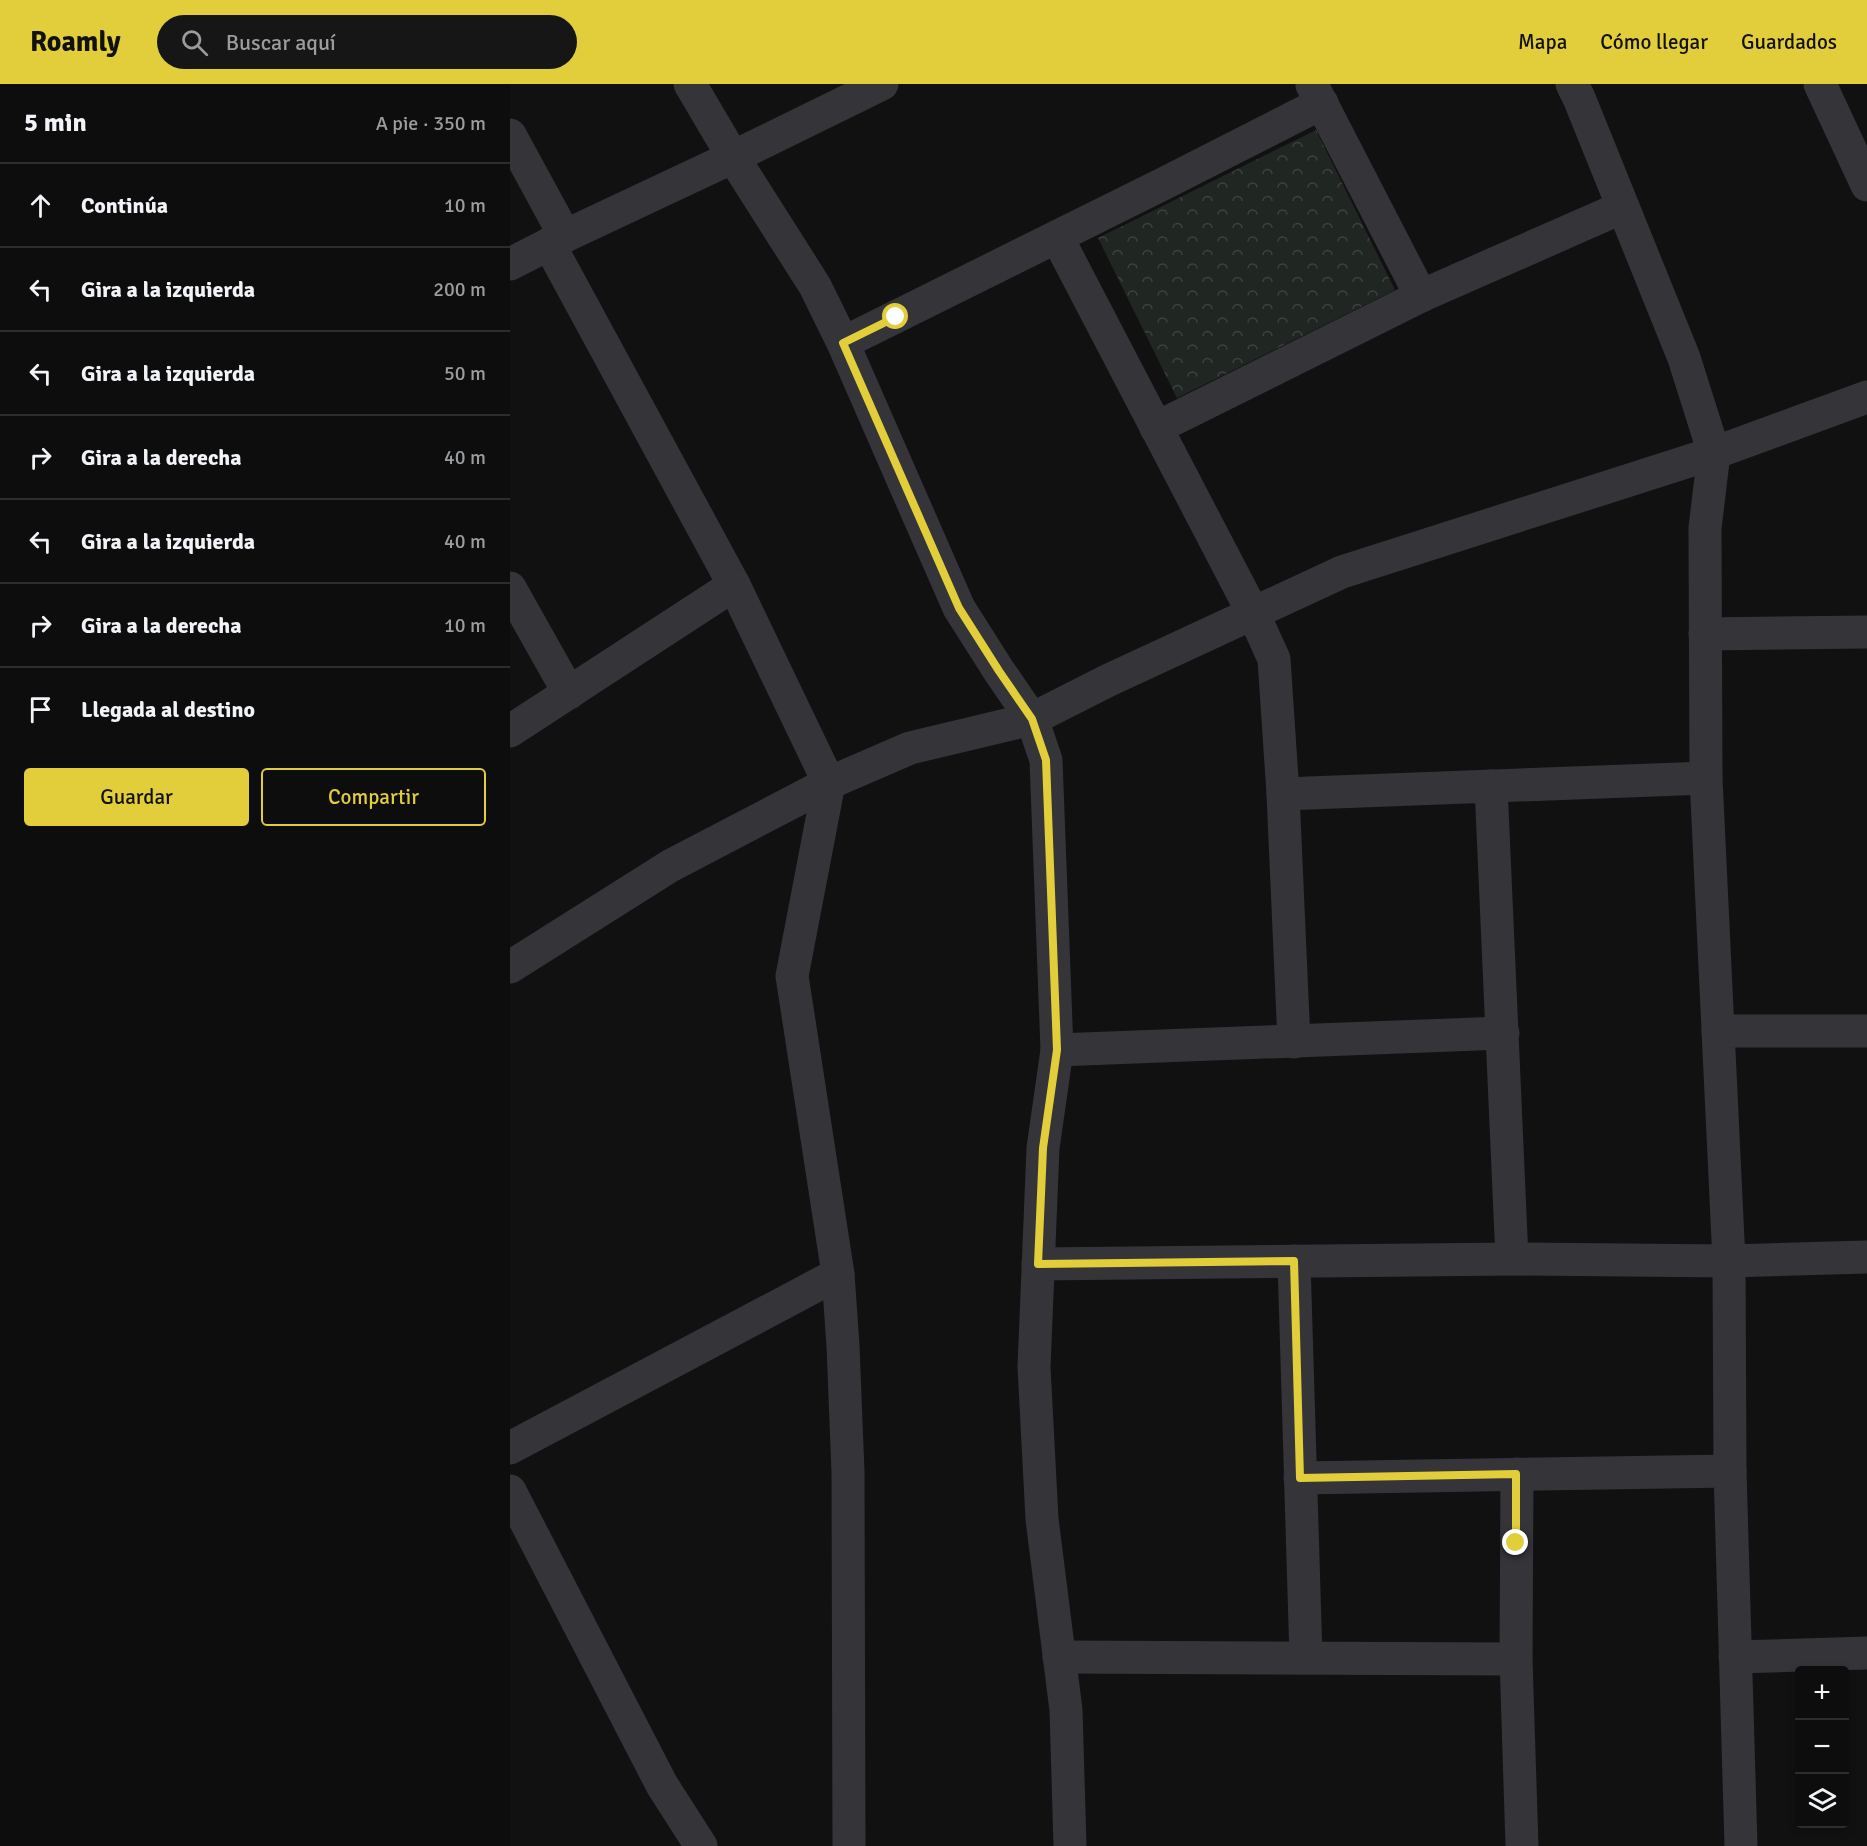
<!DOCTYPE html>
<html lang="es">
<meta charset="utf-8">
<style>
:root{--surface:#0d0d0e;--page:#161617;--text:#f1f3f6;--muted:#9a9c9e;--line:#2d2d2e;--accent:#e1ce3a}
body{margin:0;font-family:Signika,sans-serif;background:var(--page);color:var(--text)}
.controls{position:absolute;right:18px;bottom:18px;display:grid;overflow:hidden;border-radius:6px;box-shadow:0 3px 9px #0003}
.controls button{width:54px;height:54px;display:grid;place-items:center;padding:0;border:0;border-bottom:2px solid var(--line);background:var(--surface);color:var(--text);font:30px sans-serif}
.stop{position:absolute;width:18px;height:18px;margin:-14px;border:4px solid #e1ce3a;border-radius:50%;background:#fff}
.stop.end{background:#e1ce3a;border-color:#fff;box-shadow:0 2px 6px #0008}
.list{margin:0;padding:0;list-style:none}
h2{display:flex;justify-content:space-between;align-items:center;height:78px;margin:0;padding:0 24px;font-size:26px}
h2 small{font-size:20px;font-weight:400;color:var(--muted)}
.list li{display:grid;grid-template-columns:39px 1fr auto;gap:18px;align-items:center;box-sizing:border-box;height:84px;padding:0 24px;border-top:2px solid var(--line)}
.list b{display:block;font-size:22px;white-space:nowrap}
.list em{font-size:20px;font-style:normal;color:var(--muted)}
.actions{display:flex;gap:12px;padding:18px 24px}
.actions a{flex:1;padding:14px 0;border:2px solid var(--accent);border-radius:6px;text-align:center;font-size:21px;color:var(--accent)}
.actions .main{background:var(--accent);color:#111}
.icon{flex:none;width:33px;height:33px;fill:none;stroke:currentColor;stroke-width:2;stroke-linecap:round;stroke-linejoin:round}
.map{position:relative;flex:none;width:1357px;height:1762px;overflow:hidden}
header{display:flex;align-items:center;gap:36px;box-sizing:border-box;height:84px;padding:0 30px;background:var(--accent);color:#111}
header strong{font-size:28px}
nav{display:flex;gap:33px;margin-inline-start:auto;font-size:21px}
.search{width:420px;height:54px;background:var(--page);display:flex;align-items:center;gap:15px;box-sizing:border-box;padding:0 21px;border-radius:33px;color:var(--muted);font-size:22px}
main{display:flex}
aside{flex:1;background:var(--surface)}
.map>svg:first-child{display:block}
</style>
<header>
<strong>Roamly</strong>
<div class="search"><svg class="icon" aria-label="search" viewBox="0 0 24 24"><circle cx="10" cy="10" r="6"/><path d="M15 15l6 6"/></svg>Buscar aquí</div>
<nav><a>Mapa</a><a>Cómo llegar</a><a>Guardados</a></nav>
</header>
<main>
<aside>
<h2>5 min<small>A pie · 350 m</small></h2>
<ul class="list">
<li><svg class="icon" aria-label="ahead" viewBox="0 0 24 24"><path d="M12 20V5M6 11l6-6 6 6"/></svg><div><b>Continúa</b></div><em>10 m</em></li>
<li><svg class="icon" aria-label="left" viewBox="0 0 24 24"><path d="M17 20v-9H6M10 6l-5 5 5 5"/></svg><div><b>Gira a la izquierda</b></div><em>200 m</em></li>
<li><svg class="icon" aria-label="left" viewBox="0 0 24 24"><path d="M17 20v-9H6M10 6l-5 5 5 5"/></svg><div><b>Gira a la izquierda</b></div><em>50 m</em></li>
<li><svg class="icon" aria-label="right" viewBox="0 0 24 24"><path d="M7 20v-9h11M14 6l5 5-5 5"/></svg><div><b>Gira a la derecha</b></div><em>40 m</em></li>
<li><svg class="icon" aria-label="left" viewBox="0 0 24 24"><path d="M17 20v-9H6M10 6l-5 5 5 5"/></svg><div><b>Gira a la izquierda</b></div><em>40 m</em></li>
<li><svg class="icon" aria-label="right" viewBox="0 0 24 24"><path d="M7 20v-9h11M14 6l5 5-5 5"/></svg><div><b>Gira a la derecha</b></div><em>10 m</em></li>
<li><svg class="icon" aria-label="arrive" viewBox="0 0 24 24"><path d="M6 21V4h12l-3 4 3 4H6"/></svg><div><b>Llegada al destino</b></div></li>
</ul>
<div class="actions"><a class="main">Guardar</a><a>Compartir</a></div>
</aside>
<div class="map">
<svg width="1357" height="1762" viewBox="0 0 1357 1762">
<defs>
<pattern id="park-crowns" width="20" height="18" patternUnits="userSpaceOnUse" patternTransform="scale(1.5)"><rect width="20" height="18" fill="#202622"/><path d="M2 6a3 3 0 1 1 6 0M12 15a3 3 0 1 1 6 0" fill="none" stroke="#3d4240"/></pattern>
</defs>
<rect width="100%" height="100%" fill="#111112"/>
<!-- park -->
<polygon fill="url(#park-crowns)" points="806,46 885,206 667,314 588,154"/>
<g fill="none" stroke-linecap="round" stroke-linejoin="round">
<!-- minor -->
<g stroke="#353439" stroke-width="33">
<polyline points="180,0 223,73 305,202 333,259 449,524 489,587 522,635 536,676 547,966 533,1064 524,1283 532,1435 556,1626 560,1762"/>
<polyline points="1062,0 1069,14 1174,274 1204,369 1195,444 1196,694 1219,1177 1220,1387 1231,1762"/>
<polyline points="1310,0 1357,101"/>
<polyline points="802,1 911,212"/>
<polyline points="0,51 55,152"/>
<polyline points="547,153 743,529 764,575 773,710 784,958"/>
<polyline points="39,160 224,501 319,699 282,892 328,1190 333,1262 338,1388 339,1762"/>
<polyline points="0,180 55,152 223,73 372,0"/>
<polyline points="333,259 655,99 812,19"/>
<polyline points="646,344 911,212 1113,123"/>
<polyline points="0,504 59,609"/>
<polyline points="1195,550 1357,548"/>
<polyline points="0,647 224,501"/>
<polyline points="981,702 1002,1175"/>
<polyline points="773,710 1196,694"/>
<polyline points="0,883 160,782 319,699 400,664 522,635 599,596 832,488 1204,369 1357,313"/>
<polyline points="1208,947 1357,947"/>
<polyline points="547,966 993,949"/>
<polyline points="784,1177 796,1574"/>
<polyline points="528,1180 1002,1175 1219,1177 1357,1173"/>
<polyline points="0,1364 328,1190"/>
<polyline points="1007,1390 1006,1575 1012,1762"/>
<polyline points="790,1394 1220,1387"/>
<polyline points="0,1407 152,1701 191,1762"/>
<polyline points="549,1573 1006,1575"/>
<polyline points="1225,1573 1357,1569"/>
</g>
</g>
<g fill="none" stroke-linecap="round" stroke-linejoin="round">
<!-- route -->
<polyline stroke="#e1ce3a" stroke-width="8" points="386,233 333,259 449,524 489,587 522,635 536,676 547,966 533,1064 528,1180 784,1177 790,1394 1006,1390 1006,1459"/>
</g>
</svg>
<div class="controls">
<button>+</button>
<button>−</button>
<button><svg class="icon" aria-label="layers" viewBox="0 0 24 24"><path d="M12 4l9 5-9 5-9-5zM3 14l9 5 9-5"/></svg></button>
</div>
<div class="stop" style="left:386px;top:233px"></div>
<div class="stop end" style="left:1006px;top:1459px"></div>
</div>
</main>
